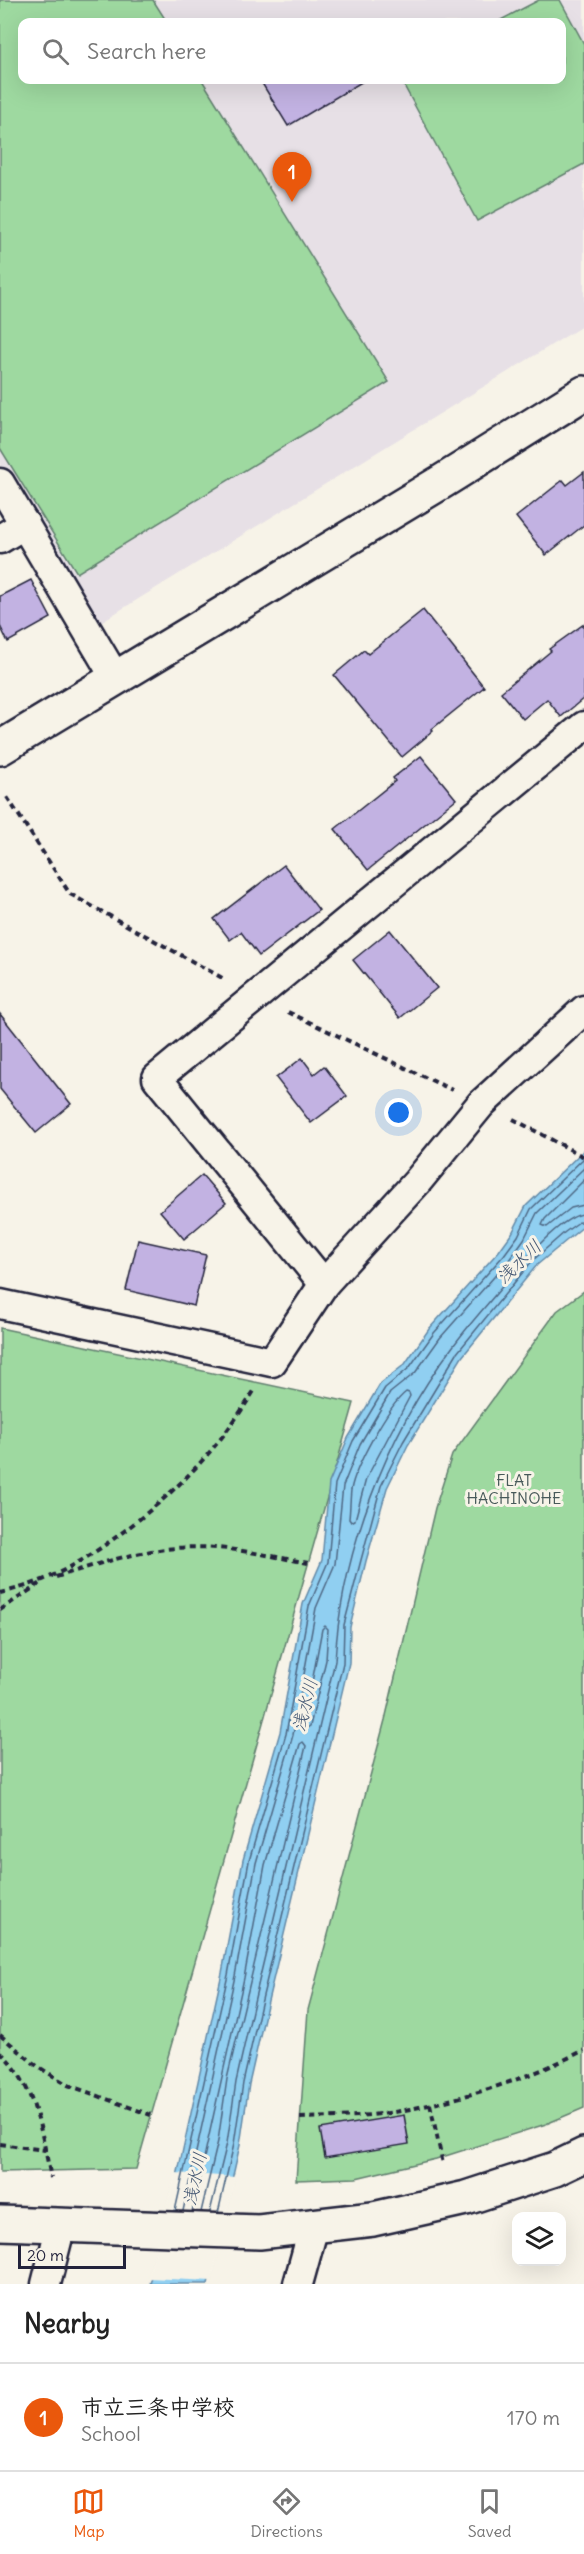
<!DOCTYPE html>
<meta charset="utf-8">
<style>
:root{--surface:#fff;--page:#f6f6f6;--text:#222;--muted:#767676;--line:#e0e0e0;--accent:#ea580c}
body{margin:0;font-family:Delius,"Klee One",sans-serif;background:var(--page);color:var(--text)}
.controls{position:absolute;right:18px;bottom:18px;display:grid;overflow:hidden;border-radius:12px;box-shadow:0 6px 24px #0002}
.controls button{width:54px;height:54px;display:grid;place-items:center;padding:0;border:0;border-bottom:2px solid var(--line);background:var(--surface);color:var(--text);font:30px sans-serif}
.scale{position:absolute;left:18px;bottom:15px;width:108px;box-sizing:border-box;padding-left:6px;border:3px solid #22223b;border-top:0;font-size:16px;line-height:21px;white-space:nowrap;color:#22223b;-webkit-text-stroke:4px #f7f3e8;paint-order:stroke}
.you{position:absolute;left:399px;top:1113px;width:21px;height:21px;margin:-15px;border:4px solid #fff;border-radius:50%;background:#1a73e8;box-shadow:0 0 0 9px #1a73e833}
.badge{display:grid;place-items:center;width:39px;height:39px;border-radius:50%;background:var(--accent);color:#fff;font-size:20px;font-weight:700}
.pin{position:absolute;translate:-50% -50px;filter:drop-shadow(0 2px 3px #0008)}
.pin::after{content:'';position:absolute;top:32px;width:21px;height:18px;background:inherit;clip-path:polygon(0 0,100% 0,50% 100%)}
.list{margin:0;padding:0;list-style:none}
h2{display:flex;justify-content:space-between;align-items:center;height:78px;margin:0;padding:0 24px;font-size:26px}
h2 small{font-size:20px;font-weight:400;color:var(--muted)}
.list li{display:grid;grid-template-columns:39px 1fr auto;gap:18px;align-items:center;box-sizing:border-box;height:108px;padding:0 24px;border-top:2px solid var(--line)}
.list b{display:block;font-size:22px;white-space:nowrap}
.list p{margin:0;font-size:20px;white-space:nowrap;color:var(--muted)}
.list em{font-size:20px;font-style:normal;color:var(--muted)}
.icon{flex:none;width:33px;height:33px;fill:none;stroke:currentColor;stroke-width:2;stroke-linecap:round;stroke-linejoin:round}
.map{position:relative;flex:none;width:584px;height:2284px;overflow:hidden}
.search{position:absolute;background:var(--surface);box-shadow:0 6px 24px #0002;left:18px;right:18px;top:18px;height:66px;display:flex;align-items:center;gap:15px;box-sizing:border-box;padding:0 21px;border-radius:12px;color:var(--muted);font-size:22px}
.sheet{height:186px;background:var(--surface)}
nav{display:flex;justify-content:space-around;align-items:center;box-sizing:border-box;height:84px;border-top:2px solid var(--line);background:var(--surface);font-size:16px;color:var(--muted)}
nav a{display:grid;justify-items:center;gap:3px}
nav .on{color:var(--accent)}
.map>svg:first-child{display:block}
</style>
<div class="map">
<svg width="584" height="2284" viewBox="0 0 584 2284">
<rect width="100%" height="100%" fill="#f7f3e8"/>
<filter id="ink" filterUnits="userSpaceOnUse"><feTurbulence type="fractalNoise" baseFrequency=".0167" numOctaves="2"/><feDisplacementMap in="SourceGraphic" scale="12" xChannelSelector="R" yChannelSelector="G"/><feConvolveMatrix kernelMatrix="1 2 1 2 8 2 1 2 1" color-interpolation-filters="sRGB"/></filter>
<g filter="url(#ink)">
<!-- built -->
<path fill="#e7e0e6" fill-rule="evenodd" d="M0 0H584V325L96 625 0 466ZM22 22H562V80H22Z"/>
<!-- green -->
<g fill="#9ed9a0" stroke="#607e6e" stroke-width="1.5">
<polygon points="0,0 153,0 167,22 22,22 22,80 202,80 389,382 77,573 0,448"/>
<polygon points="539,0 560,0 584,44 584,164 477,221 401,80 562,80 562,22 497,22"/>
<polygon points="584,1291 584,2108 546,2124 436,2159 356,2178 296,2180 308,2010 385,1720 435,1508 452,1455 557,1311"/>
<polygon points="0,1328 354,1403 136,2169 0,2172"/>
</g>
<!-- water -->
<polygon fill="#90cff1" stroke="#648aa8" stroke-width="1.5" points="584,1150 584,1226 537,1265 462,1357 408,1445 387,1488 366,1561 350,1627 349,1663 267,2005 249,2084 240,2145 208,2284 150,2284 170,2208 222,1973 243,1860 280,1732 303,1604 322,1560 329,1483 348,1438 380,1384 405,1364 429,1329 499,1251 512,1233 526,1206"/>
<!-- pier -->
<polygon fill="#f7f3e8" points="175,2173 235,2177 212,2281 148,2278"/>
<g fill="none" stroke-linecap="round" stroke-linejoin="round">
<!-- shore -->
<g stroke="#4e6784" stroke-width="1.5">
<polyline points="584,1180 545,1219 542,1225 547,1227 571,1208 584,1205"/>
<path d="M406 1392 409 1393 410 1396 366 1479 355 1520 351 1522 349 1519C350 1509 350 1500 351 1490 355 1467 388 1406 406 1392Z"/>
<polygon points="325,1626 328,1629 326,1660 310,1726 307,1728 304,1725 322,1629"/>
<polyline points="175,2211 228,1975 249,1861 286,1734 309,1606 328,1562 335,1484 353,1441 385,1388 409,1368 434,1333 504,1255 518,1236 531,1209 584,1158"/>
<polyline points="183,2211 235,1976 256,1863 293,1735 316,1608 335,1564 343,1486 360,1444 390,1393 415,1373 440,1338 509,1260 524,1239 537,1213 584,1168"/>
<polyline points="192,2212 244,1978 265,1865 300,1744 303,1742 306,1746 227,2079 218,2141 201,2212"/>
<path d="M210 2212 227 2143 236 2082 254 2002 335 1661C341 1554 386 1435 451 1349 468 1325 488 1304 506 1282 520 1265 562 1215 584 1214"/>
<polyline points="218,2213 234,2144 243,2083 261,2004 343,1663 344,1625 361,1560 381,1486 403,1442 457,1353 532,1261 565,1232 579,1222 584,1222"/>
</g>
</g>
<!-- building -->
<g fill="#c2b2e2" stroke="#22223b" stroke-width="1.5">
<polygon points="260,80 365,80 288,126"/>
<polygon points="584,472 584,525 546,555 516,517 563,480 567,485"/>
<polygon points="31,580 51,618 8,642 0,626 0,596"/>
<polygon points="423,610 484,687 432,729 433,731 402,757 334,675 364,650 368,654"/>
<polygon points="584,624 584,698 561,717 547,699 523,719 501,692 551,651 549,649"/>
<polygon points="421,756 456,799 368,870 335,829 395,781 393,778"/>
<polygon points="284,865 319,910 259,956 241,932 230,940 214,919"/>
<polygon points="390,930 437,988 400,1018 353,960"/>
<polygon points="0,1014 71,1104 36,1133 0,1089"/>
<polygon points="302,1058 314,1074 324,1066 347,1096 311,1123 276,1078"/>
<polygon points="202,1175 226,1203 184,1239 160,1211"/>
<polygon points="138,1240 206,1255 194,1306 126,1290"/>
<polygon points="404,2115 409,2144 325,2158 320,2129"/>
</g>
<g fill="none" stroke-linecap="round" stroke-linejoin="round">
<!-- street casing -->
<g stroke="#22223b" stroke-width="33">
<g id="street">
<polyline points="0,483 116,679"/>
<polyline points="0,539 25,524"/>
<polyline points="324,1284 157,1078 584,726"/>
<polyline points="0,1304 272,1362 324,1284 417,1182 481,1104 584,1010"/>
<polyline points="46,2284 61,2225"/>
<polyline points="298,2284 314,2226"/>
</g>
</g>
<!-- secondary casing -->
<g stroke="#22223b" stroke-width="38">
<g id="secondary">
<polyline points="0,748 443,481 584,393"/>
<polyline points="0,2223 259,2232 373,2219 466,2198 555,2169 584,2155"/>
</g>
</g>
<!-- path -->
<g stroke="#22223b" stroke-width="4" stroke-dasharray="6 4.5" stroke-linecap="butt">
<polyline points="7,797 70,894 226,980"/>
<polyline points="288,1012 452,1090"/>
<polyline points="513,1119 584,1157"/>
<path d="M56 1577C95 1565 136 1551 176 1548 221 1544 265 1555 308 1563"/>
<path d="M0 1593C54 1581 89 1558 132 1525 184 1484 219 1447 254 1391"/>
<polyline points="0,1610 41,1583"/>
<polyline points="0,2035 37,2066 68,2085 151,2115"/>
<path d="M0 2052C35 2083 42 2135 51 2178"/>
<polyline points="430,2104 443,2164"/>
<path d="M300 2118C336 2117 375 2117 410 2109 469 2097 531 2078 584 2050"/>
<polyline points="0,2144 45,2150"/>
</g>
<!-- street -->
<use href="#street" stroke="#f7f3e8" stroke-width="28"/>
<!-- secondary -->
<use href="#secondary" stroke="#f7f3e8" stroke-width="33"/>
</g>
</g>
<g text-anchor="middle" stroke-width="6" stroke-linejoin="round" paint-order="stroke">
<!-- park labels -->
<g font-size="16" fill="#475959" stroke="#f7f3e8">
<text x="514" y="1486">FLAT<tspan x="514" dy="18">HACHINOHE</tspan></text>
</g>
<!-- water labels -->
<g font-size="18" font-style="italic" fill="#435672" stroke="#f7f3e8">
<text transform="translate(519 1262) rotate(-44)" y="6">浅水川</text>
<text transform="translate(305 1705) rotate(-76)" y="6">浅水川</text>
<text transform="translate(195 2179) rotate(-78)" y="6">浅水川</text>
</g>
</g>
</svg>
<div class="controls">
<button><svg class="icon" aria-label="layers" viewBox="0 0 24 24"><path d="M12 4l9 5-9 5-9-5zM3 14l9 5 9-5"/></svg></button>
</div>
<div class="scale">20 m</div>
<div class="you"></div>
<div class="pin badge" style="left:292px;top:202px">1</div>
<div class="search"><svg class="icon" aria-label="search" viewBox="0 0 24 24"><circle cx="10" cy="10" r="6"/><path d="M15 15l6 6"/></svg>Search here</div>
</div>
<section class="sheet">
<h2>Nearby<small></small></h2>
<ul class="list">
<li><span class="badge">1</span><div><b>市立三条中学校</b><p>School</p></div><em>170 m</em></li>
</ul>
</section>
<nav>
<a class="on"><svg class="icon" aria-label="map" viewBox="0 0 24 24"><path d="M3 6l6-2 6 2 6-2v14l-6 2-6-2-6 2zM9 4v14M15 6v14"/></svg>Map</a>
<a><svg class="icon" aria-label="directions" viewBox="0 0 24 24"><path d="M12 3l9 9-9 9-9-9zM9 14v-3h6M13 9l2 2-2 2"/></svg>Directions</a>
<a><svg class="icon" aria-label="saved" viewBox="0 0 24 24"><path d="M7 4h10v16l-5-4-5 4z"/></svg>Saved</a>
</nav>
